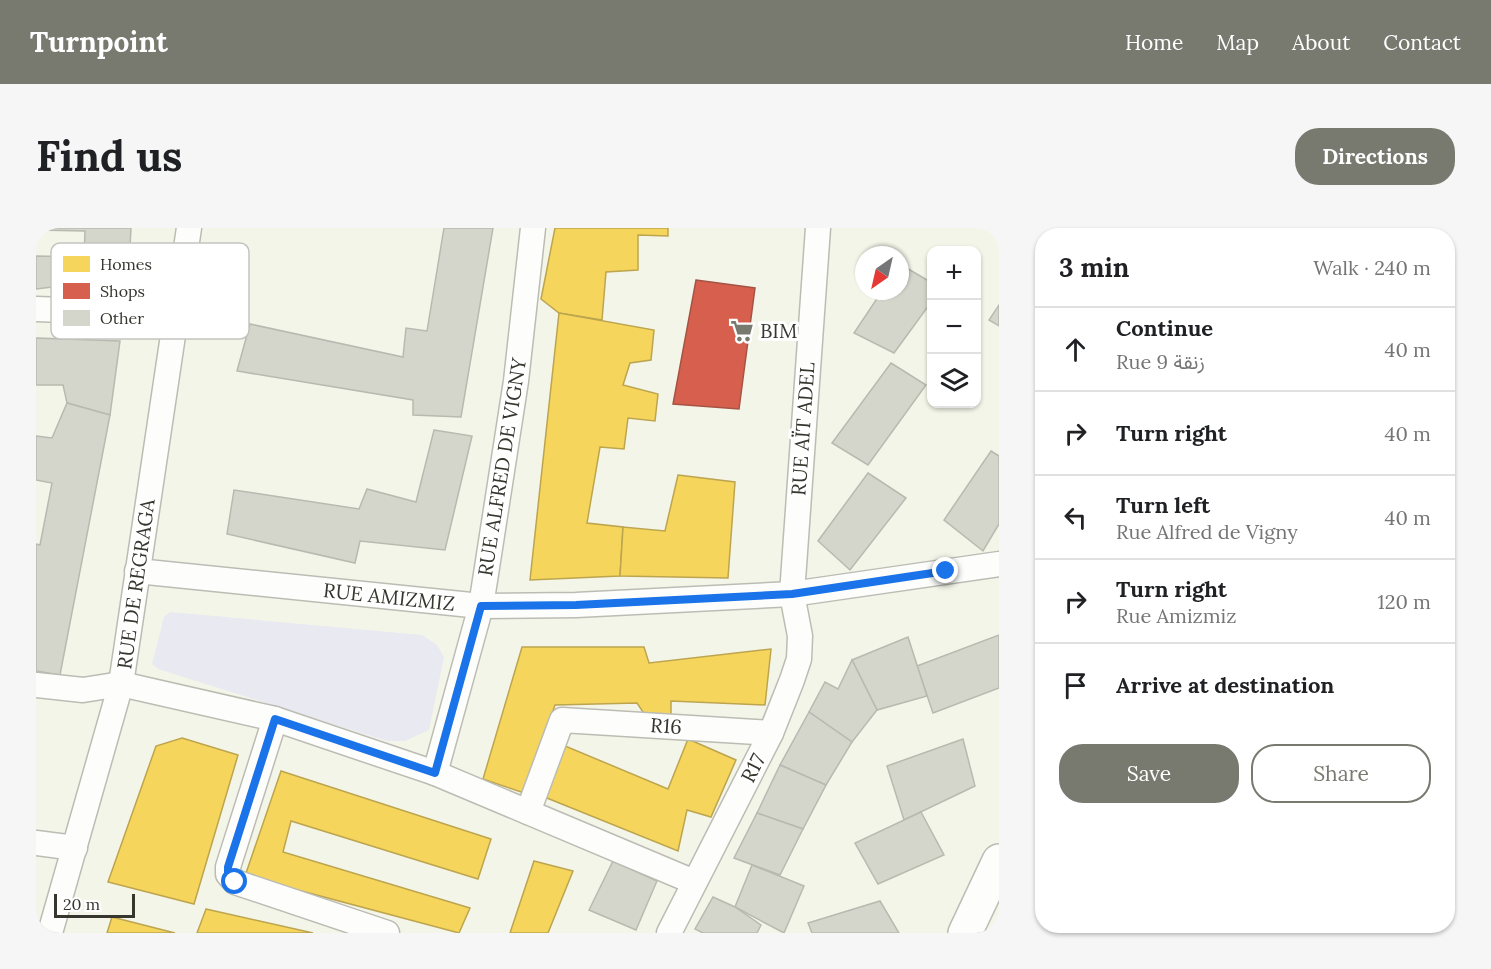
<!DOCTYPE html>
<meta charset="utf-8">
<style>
:root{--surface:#fff;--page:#f6f6f6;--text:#202124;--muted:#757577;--line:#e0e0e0;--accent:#78796f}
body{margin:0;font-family:Lora,"Noto Sans Arabic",serif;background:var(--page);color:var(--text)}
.controls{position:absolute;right:18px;top:18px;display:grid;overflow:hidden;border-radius:12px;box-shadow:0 2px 4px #0004}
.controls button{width:54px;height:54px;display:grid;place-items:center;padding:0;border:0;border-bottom:2px solid var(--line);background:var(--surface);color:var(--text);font:30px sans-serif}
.compass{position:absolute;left:819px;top:18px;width:54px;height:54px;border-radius:50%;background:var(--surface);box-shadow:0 2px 4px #0004;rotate:214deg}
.scale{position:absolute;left:18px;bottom:15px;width:81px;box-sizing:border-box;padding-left:6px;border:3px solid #36362e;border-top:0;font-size:16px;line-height:21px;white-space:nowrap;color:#36362e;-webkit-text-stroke:4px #fff;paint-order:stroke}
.stop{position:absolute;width:18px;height:18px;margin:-14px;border:4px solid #1a73e8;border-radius:50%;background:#fff}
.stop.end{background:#1a73e8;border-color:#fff;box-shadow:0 2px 6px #0008}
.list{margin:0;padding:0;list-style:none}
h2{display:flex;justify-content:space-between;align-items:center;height:78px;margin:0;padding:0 24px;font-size:26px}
h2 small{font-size:20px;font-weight:400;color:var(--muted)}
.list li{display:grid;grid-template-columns:39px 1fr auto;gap:18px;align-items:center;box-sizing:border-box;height:84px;padding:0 24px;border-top:2px solid var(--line)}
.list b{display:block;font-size:22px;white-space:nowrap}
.list p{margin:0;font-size:20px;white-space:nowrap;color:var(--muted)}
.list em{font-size:20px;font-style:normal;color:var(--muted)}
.actions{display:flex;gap:12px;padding:18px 24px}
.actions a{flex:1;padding:14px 0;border:2px solid var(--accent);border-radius:24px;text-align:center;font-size:21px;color:var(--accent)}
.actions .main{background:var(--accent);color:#fff}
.icon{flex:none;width:33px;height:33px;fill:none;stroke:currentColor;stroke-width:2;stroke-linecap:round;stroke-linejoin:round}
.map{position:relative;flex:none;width:963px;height:705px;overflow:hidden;border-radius:24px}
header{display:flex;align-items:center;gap:36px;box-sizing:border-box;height:84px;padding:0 30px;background:var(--accent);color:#fff}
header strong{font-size:28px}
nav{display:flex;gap:33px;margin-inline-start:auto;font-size:21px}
.intro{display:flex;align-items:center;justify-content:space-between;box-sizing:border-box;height:144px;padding:0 36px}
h1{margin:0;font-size:42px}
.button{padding:15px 27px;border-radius:24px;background:var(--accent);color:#fff;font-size:21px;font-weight:700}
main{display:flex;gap:36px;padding:0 36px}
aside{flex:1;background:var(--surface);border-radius:24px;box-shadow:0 2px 4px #0004}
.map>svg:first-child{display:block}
</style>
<header>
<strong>Turnpoint</strong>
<nav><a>Home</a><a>Map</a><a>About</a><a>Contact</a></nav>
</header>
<div class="intro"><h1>Find us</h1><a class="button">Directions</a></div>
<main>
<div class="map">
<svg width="963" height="705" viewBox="0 0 963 705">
<rect width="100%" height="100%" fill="#f4f5e9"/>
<!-- green -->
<polygon fill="#e8e9f1" points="134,384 386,407 401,417 408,429 393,502 369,513 351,513 122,441 116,436 128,389"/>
<!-- homes -->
<g fill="#f6d55c" stroke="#bca54e" stroke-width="1.5">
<polygon points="519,0 632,0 632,8 602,7 602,42 570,44 566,92 523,85 505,71"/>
<polygon points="523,85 618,102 615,132 594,135 587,157 622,166 619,193 592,190 588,221 564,219 551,295 587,299 584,348 494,352"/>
<polygon points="642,247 699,254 692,350 584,348 587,299 629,303"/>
<polygon points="486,419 608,419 613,435 735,421 729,477 635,473 635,491 611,490 601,475 519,477 488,565 447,551"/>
<polygon points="146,510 202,527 158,676 72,654 120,518"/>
<polygon points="652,511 700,532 675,589 651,582 642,623 501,566 522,515 632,561"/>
<polygon points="245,543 455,611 442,651 255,593 247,624 434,680 423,705 209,648"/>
<polygon points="498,633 537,643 512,705 474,705"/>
<polygon points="170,681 277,705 161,705"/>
<polygon points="76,689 139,705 71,705"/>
</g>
<!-- shops -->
<polygon fill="#d6604d" stroke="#a65344" stroke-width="1.5" points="660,52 719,60 703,181 637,176"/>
<!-- building -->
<g fill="#d4d5cb" stroke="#b8b9b0" stroke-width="1.5">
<polygon points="0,0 95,0 91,77 49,78 49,55 0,61 0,28 48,29 49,3 0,2"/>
<polygon points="408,0 457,0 425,189 377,187 377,172 201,143 214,96 367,129 370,100 391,103"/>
<polygon points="864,36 896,55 896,73 858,125 818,105 846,63 864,63"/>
<polygon points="963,77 963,98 953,92"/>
<polygon points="0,110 84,113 74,187 31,175 27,157 0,157"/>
<polygon points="855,135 890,157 832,237 796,215"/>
<polygon points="31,175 74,187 24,447 0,443 0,316 4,317 16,255 0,252 0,208 16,210"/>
<polygon points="398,202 436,208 409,322 324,313 319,335 191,306 198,262 323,281 331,261 380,274"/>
<polygon points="955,223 963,228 963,296 947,323 908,292"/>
<polygon points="832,245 870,270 814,342 782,313"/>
<polygon points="963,407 963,460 897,485 881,438"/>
<polygon points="872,409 891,468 841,482 816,432"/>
<polygon points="816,432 841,482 816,514 773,484 789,454 802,461"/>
<polygon points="773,484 816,514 790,557 744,537"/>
<polygon points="927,511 939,558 868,592 851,538"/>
<polygon points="744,537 790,557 767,601 721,585"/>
<polygon points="885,584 908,627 842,656 819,615"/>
<polygon points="721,585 767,601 744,647 698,630"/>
<polygon points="577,633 621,653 600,702 553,682"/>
<polygon points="716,637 768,658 748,705 699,679"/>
<polygon points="677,669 699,679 725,697 721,705 667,705 659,701"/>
<polygon points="844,673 863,705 776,705 772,695"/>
</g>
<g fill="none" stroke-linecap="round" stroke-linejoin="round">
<!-- street casing -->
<g stroke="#bcbcb4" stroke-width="27">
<g id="street">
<polyline points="0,81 141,86"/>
<polyline points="101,343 445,378 540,377 756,366 963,336"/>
<polyline points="0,457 47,462 85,456 239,491 399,545 658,654"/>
<polyline points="239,491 192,639 192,646 199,654 351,705"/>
<polyline points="399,545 445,378 480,153 497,0"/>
<polyline points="492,584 526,492 735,505"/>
<polyline points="0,615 39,620"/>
<polyline points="14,705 85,456 153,0"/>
<polyline points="633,705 735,505 756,452 763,431 764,408 756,366 782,0"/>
</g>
</g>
<!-- primary casing -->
<g stroke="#bcbcb4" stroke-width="36">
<polyline id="primary" points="929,705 963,633"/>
</g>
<!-- street -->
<use href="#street" stroke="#fdfefc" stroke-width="24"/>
<!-- primary -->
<use href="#primary" stroke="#fdfefc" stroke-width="33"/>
</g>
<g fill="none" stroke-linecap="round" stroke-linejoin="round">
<!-- route -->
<polyline stroke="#1a73e8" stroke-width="8" points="199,654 192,646 192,639 239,491 399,545 445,378 540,377 756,366 910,343"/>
</g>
<!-- icons -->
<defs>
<g id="supermarket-bare" transform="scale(1.8)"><path d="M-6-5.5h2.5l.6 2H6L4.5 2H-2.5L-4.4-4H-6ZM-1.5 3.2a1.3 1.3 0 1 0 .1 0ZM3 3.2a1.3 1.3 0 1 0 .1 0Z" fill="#78796f" stroke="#fff" stroke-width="2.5" paint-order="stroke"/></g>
</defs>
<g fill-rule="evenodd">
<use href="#supermarket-bare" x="706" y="103"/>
</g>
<g text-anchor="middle" stroke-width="6" stroke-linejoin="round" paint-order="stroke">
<!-- poi labels -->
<g font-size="20" fill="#36362e" stroke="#fff" text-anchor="start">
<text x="724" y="110">BIM</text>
</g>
<!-- street labels -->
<g font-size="20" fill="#36362e" stroke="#fff">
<text transform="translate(767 201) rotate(-86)" y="7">RUE AÏT ADEL</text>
<text transform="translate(466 239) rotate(-81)" y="7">RUE ALFRED DE VIGNY</text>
<text transform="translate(100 356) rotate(-82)" y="7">RUE DE REGRAGA</text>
<text transform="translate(353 369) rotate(6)" y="7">RUE AMIZMIZ</text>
<text transform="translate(630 498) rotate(4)" y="7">R16</text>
<text transform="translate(717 540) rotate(-63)" y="7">R17</text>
</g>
</g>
<!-- legend -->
<rect x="15" y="15" width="198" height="96" rx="9" fill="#fff" stroke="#c3c3c0" stroke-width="1.5"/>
<rect x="27" y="28" width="27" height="16" fill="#f6d55c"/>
<rect x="27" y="55" width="27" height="16" fill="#d6604d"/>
<rect x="27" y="82" width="27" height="16" fill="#d4d5cb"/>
<g font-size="16" fill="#36362e">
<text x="64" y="42">Homes</text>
<text x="64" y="69">Shops</text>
<text x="64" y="96">Other</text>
</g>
</svg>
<div class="controls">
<button>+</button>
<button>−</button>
<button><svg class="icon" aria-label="layers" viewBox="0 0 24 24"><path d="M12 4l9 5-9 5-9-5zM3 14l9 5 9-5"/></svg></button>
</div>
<svg class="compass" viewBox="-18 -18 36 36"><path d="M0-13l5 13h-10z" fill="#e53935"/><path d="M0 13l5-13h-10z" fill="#757577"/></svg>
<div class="scale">20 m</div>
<div class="stop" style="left:199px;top:654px"></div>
<div class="stop end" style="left:910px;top:343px"></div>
</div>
<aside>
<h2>3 min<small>Walk · 240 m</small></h2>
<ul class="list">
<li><svg class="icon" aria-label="ahead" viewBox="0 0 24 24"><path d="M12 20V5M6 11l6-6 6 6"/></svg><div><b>Continue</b><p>Rue 9 زنقة</p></div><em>40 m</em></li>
<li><svg class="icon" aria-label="right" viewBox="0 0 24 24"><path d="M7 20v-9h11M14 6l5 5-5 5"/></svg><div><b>Turn right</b></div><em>40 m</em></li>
<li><svg class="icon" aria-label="left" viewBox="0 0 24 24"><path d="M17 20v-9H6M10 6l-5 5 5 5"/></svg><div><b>Turn left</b><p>Rue Alfred de Vigny</p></div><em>40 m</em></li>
<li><svg class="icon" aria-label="right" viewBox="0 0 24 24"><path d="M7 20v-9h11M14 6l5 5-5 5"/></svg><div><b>Turn right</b><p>Rue Amizmiz</p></div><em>120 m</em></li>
<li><svg class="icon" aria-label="arrive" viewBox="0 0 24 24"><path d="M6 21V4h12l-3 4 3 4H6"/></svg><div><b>Arrive at destination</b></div></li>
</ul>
<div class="actions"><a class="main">Save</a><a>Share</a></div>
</aside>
</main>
